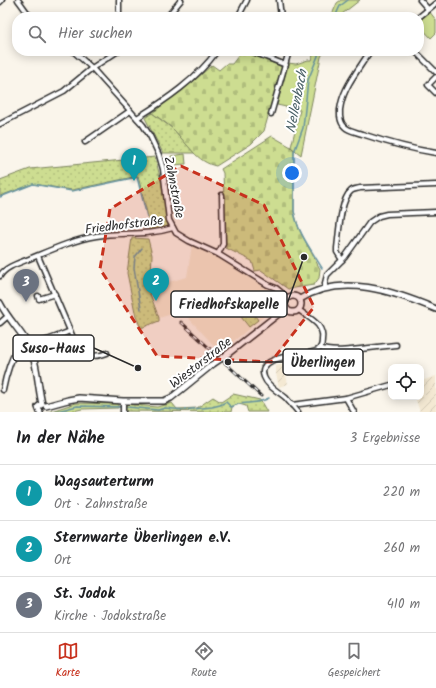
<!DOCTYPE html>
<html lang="de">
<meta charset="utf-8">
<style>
:root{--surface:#fff;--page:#f6f6f6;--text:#202124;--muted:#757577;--line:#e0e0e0;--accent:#c8321e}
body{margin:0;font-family:Kalam,sans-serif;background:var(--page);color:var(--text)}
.controls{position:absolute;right:12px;bottom:12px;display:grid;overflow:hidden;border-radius:8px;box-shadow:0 2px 10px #0003}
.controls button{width:36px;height:36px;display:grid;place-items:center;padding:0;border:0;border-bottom:1px solid var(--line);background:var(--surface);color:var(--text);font:20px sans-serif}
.you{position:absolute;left:292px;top:173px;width:14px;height:14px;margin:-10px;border:3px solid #fff;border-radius:50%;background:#1a73e8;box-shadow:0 0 0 6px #1a73e833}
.badge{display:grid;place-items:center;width:26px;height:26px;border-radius:50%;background:var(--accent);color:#fff;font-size:13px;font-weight:700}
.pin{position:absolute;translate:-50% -33px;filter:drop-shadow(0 1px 2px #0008)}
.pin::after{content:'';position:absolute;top:21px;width:14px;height:12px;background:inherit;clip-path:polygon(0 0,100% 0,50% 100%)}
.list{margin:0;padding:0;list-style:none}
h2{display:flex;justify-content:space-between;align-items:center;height:52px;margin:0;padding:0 16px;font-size:17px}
h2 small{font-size:13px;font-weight:400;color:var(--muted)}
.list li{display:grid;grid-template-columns:26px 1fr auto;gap:12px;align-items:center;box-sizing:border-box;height:56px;padding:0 16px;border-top:1px solid var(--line)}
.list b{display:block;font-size:15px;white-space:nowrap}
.list p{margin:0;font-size:13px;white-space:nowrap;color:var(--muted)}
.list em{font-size:13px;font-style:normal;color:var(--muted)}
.icon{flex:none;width:22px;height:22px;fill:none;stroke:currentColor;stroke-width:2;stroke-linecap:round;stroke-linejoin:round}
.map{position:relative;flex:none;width:436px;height:412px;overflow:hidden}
.search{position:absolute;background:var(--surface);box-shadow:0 2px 10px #0003;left:12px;right:12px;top:12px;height:44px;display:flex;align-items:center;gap:10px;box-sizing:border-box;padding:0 14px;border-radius:16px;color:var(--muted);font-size:15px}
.sheet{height:220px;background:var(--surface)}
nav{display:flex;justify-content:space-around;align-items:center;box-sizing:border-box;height:56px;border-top:1px solid var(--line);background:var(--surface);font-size:11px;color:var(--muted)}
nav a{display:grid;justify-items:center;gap:2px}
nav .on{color:var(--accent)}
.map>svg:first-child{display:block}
</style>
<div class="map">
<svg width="436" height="412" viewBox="0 0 436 412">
<defs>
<pattern id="industrial-furrows" width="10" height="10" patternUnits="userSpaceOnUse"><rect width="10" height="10" fill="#f4e9d3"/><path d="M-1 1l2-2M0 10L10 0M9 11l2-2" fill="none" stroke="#d1c8b5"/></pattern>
<pattern id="cemetery-stones" width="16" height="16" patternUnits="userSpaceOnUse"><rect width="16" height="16" fill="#cddd91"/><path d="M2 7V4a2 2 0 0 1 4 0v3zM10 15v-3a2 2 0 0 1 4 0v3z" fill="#b0be7d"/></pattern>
<pattern id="park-dots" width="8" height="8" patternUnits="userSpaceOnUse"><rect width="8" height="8" fill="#cddd91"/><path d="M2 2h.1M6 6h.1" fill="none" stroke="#b0be7d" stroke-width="1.8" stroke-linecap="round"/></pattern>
</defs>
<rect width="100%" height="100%" fill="#faf5eb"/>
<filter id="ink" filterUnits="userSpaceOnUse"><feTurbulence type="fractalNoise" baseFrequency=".025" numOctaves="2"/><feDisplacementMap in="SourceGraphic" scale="8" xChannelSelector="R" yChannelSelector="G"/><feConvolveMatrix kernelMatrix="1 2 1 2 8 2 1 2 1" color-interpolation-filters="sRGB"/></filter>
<g filter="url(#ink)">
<!-- built -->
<polygon fill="#f4e9d3" points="192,245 221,259 278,296 276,307 220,352 182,311 159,318 150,287 187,277"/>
<!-- industrial -->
<g fill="url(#industrial-furrows)">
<polygon points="288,363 286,375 288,384 279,387 276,374 276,366"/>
<polygon points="436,376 436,412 420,412 415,397 421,397 421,381"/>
</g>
<!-- green -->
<g fill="#cddd91" stroke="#7c845e">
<polygon points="341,0 360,0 342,14 340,17 331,17 337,3"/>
<polygon points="429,11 436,20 436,33 431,38 419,25 419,20"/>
<polygon points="315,51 324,51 321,57 301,155 291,147 300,110 277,105 288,63 296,64 308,60 311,60"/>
<polygon points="185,154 186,164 172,165 171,156"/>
</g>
<!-- cemetery -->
<g fill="url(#cemetery-stones)" stroke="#7c845e">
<path d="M242 51H246L282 67 264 131 251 144 216 166C197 162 187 144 174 130 168 124 159 118 152 113L195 80 212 65 219 70 226 64H232Z"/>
<polygon points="272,136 291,147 294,150 294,211 299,229 320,269 319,278 314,285 288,289 261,270 255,271 252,261 226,248 223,173 221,169"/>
</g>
<!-- park -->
<g fill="url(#park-dots)" stroke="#7c845e">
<polygon points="152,113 173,129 194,153 163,153 145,118"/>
<polygon points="155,157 162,185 168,227 159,230 149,231 148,217 138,176 72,190 33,184 0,196 0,180 30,169"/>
<polygon points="132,238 148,239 152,255 150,294 159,318 159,321 141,328 136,317 127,273"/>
<polygon points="251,310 258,320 249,327 241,317"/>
<polygon points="233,394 260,400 267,412 248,412 246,406 239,404 232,407 231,412 125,411 124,404 157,407 172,403 177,409 197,408 213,397 221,402"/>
<polygon points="76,403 118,404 118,408 82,409 69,412 48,412"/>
</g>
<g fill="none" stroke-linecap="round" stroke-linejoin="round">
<!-- stream -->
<g stroke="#65929f" stroke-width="1.5">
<polyline points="335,17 340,6 348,0"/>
<path d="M318 51V56L308 80 303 128 294 152V211C297 232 312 251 322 268"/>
<polyline points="0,197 33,184 72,191 137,177 147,217"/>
<polyline points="141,309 134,268 135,257 142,248"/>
<path d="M54 412 77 406 127 407 158 410 165 408 183 410 212 407 220 405 226 402 231 407C242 400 255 406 269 398"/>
</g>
<!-- minor casing -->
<g stroke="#2b2b2b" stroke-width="7">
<g id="minor">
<path d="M18 0C23 6 26 12 31 17"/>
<polyline points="279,0 281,17"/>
<polyline points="420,0 428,9"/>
<polyline points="0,2 2,0"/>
<polyline points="119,17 119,0"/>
<polyline points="167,17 181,0"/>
<polyline points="238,17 247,0"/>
<polyline points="419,17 436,3"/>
<polyline points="73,51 92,68 143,125 150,136 159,155 163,169 169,220 176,233 189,241 218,254 268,285 276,288 288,298"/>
<path d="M370 51C360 68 345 85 341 104 339 111 339 122 345 127 349 131 357 132 362 134 386 142 411 149 436 153"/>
<polyline points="415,51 436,72"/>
<polyline points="253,52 286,65"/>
<polyline points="436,77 428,85 436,93"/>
<polyline points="271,114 289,51"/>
<path d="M137 118C166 100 197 79 217 51"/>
<polyline points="0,124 64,91 92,68 118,51"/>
<polyline points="85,142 130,111"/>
<polyline points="218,254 223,244 222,195"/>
<path d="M38 256 74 340C83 354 90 360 107 353"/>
<path d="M342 260 337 252V248C339 234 340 200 351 191 353 189 357 189 360 188L436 185"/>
<path d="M0 276C5 267 19 263 29 259 51 250 73 240 96 236 122 232 147 236 173 228"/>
<polyline points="325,288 325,283 327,275 345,257 370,222 379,216 387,214 436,212"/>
<polyline points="38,296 39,299 55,294"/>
<polyline points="0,323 8,316"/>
<path d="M320 348C334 355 379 346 396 345"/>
<path d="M3 390C5 379 12 351 22 344 27 341 32 343 37 342 49 341 60 335 70 331"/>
<polyline points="346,398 391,385"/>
<polyline points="292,405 346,398 354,412"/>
<polyline points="123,412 123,401"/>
<path d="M298 412C294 407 290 403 286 398 279 392 267 386 264 377 255 353 307 357 318 350 321 348 322 344 322 340 323 335 321 329 318 325 313 319 305 315 299 310"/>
</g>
</g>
<!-- tertiary casing -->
<g stroke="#2b2b2b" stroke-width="8">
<g id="tertiary">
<circle cx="293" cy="304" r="8"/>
<path d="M300 299C343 273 393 291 436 309"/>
<path d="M0 303C7 317 18 328 26 341 38 360 37 383 42 404"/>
<polyline points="225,356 286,308"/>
<polyline points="46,406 68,400 79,398 123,401 164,401 171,398 213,364"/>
<polyline points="40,412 38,407 42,404"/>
</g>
</g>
<!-- minor -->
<use href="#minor" stroke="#fff" stroke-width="4"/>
<!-- tertiary -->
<use href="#tertiary" stroke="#fff" stroke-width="5"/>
<!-- rail casing -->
<g stroke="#2b2b2b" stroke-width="3">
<polyline id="rail" points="181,322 261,396"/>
</g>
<!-- rail -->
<use href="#rail" stroke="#fff" stroke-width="1.5" stroke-dasharray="4.5" stroke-linecap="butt"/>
<!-- tertiary-bridge casing -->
<g stroke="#2b2b2b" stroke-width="8" stroke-linecap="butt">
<polyline id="tertiary-bridge" points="213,364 225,356"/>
</g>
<!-- tertiary-bridge -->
<use href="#tertiary-bridge" stroke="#fff" stroke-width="5"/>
</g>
</g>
<!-- marked area -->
<path fill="#c8321e" fill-opacity="0.2" stroke="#c8321e" stroke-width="3" stroke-dasharray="8 5" stroke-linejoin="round" d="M181 166 264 205 314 307 271 362 157 356 100 269 110 209Z"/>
<g text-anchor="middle" stroke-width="4" stroke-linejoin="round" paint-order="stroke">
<!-- street labels -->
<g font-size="13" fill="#2b2b2b" stroke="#fff">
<text transform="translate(175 187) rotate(79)" y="5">Zahnstraße</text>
<text transform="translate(124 224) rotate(-7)" y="5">Friedhofstraße</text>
<text transform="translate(200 362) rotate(-38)" y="5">Wiestorstraße</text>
</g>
<!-- water labels -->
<g font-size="14" font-style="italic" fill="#485f65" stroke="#fff">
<text transform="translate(296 101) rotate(-79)" y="5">Nellenbach</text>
</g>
</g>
<!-- callouts -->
<path fill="none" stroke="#2b2b2b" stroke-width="1.5" d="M304 257L287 304M138 368L94 348M228 362L283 362"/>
<g fill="#2b2b2b" stroke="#fff" stroke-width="1.5">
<circle cx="304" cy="257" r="4"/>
<circle cx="138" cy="368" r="4"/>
<circle cx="228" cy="362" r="4"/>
</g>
<g fill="#fff" stroke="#2b2b2b" stroke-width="1.5">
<rect x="171" y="291" width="116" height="26" rx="4"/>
<rect x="13" y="335" width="81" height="26" rx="4"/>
<rect x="283" y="349" width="80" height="26" rx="4"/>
</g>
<g font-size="14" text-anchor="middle" font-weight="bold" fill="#2b2b2b">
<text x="229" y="309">Friedhofskapelle</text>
<text x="53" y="353">Suso-Haus</text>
<text x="323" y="367">Überlingen</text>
</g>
</svg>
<div class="controls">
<button><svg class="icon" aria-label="locate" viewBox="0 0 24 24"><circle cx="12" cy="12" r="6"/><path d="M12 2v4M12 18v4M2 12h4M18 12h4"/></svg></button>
</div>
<div class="you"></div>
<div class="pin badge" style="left:134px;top:181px;background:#0f9aa8">1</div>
<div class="pin badge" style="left:156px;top:301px;background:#0f9aa8">2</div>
<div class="pin badge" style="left:26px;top:302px;background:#6b7280">3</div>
<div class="search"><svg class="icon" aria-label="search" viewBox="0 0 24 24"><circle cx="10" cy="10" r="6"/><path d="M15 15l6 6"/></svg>Hier suchen</div>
</div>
<section class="sheet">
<h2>In der Nähe<small>3 Ergebnisse</small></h2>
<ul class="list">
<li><span class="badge" style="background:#0f9aa8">1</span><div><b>Wagsauterturm</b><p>Ort · Zahnstraße</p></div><em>220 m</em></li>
<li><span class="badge" style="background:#0f9aa8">2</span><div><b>Sternwarte Überlingen e.V.</b><p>Ort</p></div><em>260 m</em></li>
<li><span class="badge" style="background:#6b7280">3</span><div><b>St. Jodok</b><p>Kirche · Jodokstraße</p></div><em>410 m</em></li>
</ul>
</section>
<nav>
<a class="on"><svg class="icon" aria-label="map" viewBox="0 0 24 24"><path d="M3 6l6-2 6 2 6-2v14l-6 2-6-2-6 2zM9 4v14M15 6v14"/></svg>Karte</a>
<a><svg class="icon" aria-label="directions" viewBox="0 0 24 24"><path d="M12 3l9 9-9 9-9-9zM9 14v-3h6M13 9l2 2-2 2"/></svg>Route</a>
<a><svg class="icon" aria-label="saved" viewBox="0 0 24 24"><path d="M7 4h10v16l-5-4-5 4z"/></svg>Gespeichert</a>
</nav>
